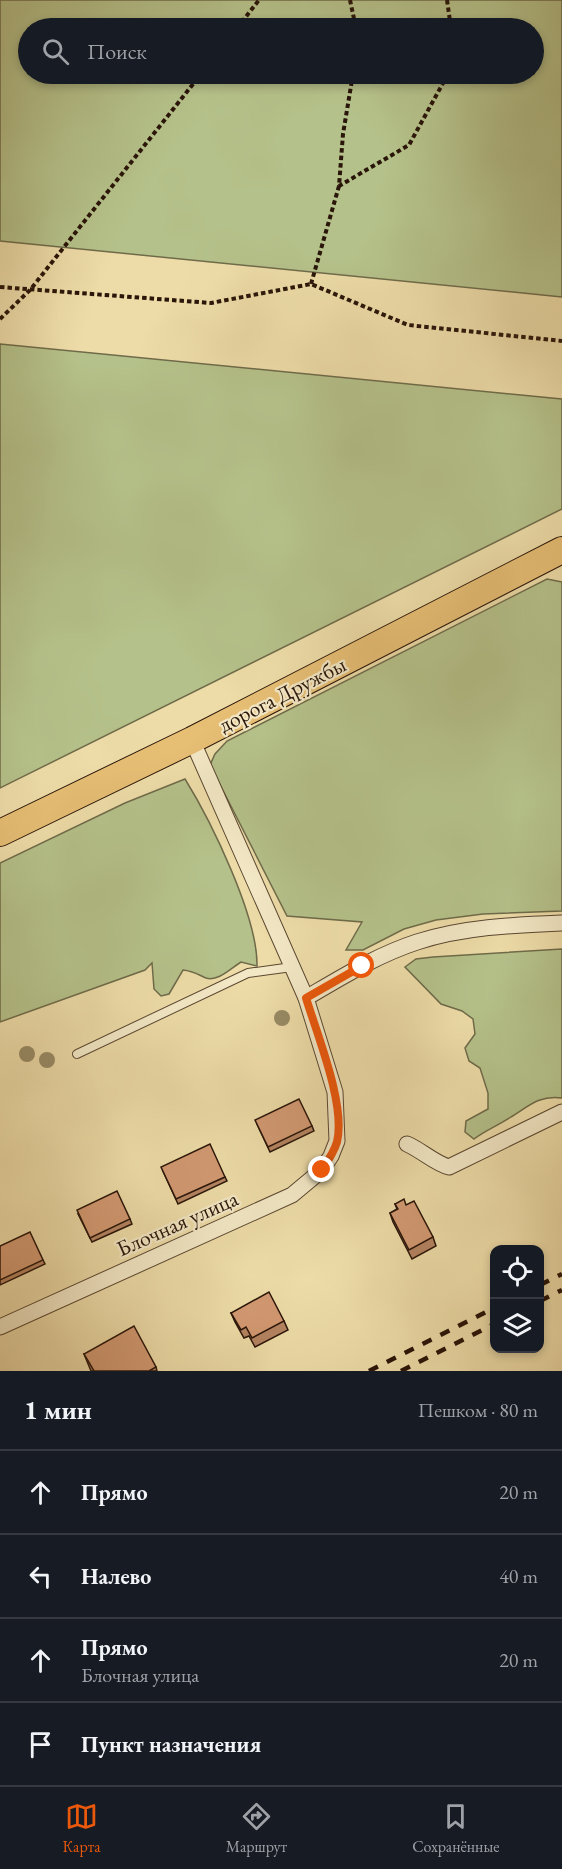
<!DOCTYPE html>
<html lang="ru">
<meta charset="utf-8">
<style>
:root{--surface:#171b24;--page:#20242c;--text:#f1f3f6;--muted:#9ea1a6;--line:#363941;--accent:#ea580c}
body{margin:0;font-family:"EB Garamond",serif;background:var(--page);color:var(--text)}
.controls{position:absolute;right:18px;bottom:18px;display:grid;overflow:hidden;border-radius:12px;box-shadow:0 3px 9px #0003}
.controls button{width:54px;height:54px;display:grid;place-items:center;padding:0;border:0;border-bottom:2px solid var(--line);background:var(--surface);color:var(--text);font:30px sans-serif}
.stop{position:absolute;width:18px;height:18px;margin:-14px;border:4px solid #ea580c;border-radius:50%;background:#fff}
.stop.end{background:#ea580c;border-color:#fff;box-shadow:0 2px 6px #0008}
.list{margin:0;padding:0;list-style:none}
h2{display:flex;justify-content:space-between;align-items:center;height:78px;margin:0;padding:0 24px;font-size:26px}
h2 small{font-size:20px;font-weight:400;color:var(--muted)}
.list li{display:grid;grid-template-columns:39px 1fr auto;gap:18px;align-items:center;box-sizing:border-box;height:84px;padding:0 24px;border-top:2px solid var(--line)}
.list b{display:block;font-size:22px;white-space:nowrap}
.list p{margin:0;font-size:20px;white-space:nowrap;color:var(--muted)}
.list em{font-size:20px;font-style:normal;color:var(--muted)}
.icon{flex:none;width:33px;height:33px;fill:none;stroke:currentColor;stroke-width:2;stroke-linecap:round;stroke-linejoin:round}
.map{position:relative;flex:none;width:562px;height:1371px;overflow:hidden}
.search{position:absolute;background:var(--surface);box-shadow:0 3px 9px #0003;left:18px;right:18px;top:18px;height:66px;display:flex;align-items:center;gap:15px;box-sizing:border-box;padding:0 21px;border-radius:33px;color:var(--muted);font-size:22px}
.sheet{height:414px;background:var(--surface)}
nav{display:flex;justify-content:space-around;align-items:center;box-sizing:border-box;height:84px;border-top:2px solid var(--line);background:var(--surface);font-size:16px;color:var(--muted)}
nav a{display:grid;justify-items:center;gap:3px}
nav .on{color:var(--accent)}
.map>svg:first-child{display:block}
</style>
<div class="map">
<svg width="562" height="1371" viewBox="0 0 562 1371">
<rect width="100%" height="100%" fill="#eddca8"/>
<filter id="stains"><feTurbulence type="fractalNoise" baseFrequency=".00333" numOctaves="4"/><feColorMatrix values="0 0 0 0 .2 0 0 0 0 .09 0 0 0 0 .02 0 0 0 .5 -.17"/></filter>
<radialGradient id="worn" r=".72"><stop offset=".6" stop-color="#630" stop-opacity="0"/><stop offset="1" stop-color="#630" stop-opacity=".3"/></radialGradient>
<!-- green -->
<g fill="#b5c18a" stroke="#6f6b4a" stroke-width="1.5" fill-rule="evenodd">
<path d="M0 0H562V297L0 241ZM534 28V74H28V28Z"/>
<polygon points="0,344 562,399 562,509 0,788"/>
<polygon points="547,579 562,582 562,911 483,914 436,920 404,929 363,950 346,950 362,922 287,916 210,765 215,754 227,741"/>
<path d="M185 779C211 821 258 917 257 966L241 962C231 968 218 982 206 978 197 974 193 971 183 970L169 994 161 996 154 989 152 963 145 970 0 1022V863L125 803Z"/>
<path d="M562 949V1098C539 1095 529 1106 511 1117 499 1125 486 1130 474 1139L465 1132 466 1121 488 1109V1093L480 1068 469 1061 465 1048 475 1034 473 1019 462 1011 441 1004 405 967 416 959 433 957Z"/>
</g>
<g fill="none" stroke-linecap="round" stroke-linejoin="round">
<!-- service casing -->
<g stroke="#5a4731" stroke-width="10">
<polyline id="service" points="77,1054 248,973 292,967"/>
</g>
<!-- minor casing -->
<g stroke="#5a4731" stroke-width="17">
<g id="minor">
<path d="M306 998C342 977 377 955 417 942 463 927 513 925 562 923"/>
<path d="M407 1144C421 1150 436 1164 449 1167L562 1112"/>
<polyline points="0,1327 292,1195 322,1170 331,1156 337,1141 335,1092 306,998 192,740"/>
</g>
</g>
<!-- primary casing -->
<g stroke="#291509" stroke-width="28">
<polyline id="primary" points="0,833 192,740 562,550"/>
</g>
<!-- path -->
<g stroke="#291509" stroke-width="4" stroke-dasharray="4.5 3" stroke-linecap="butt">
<polyline points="350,0 356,28"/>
<polyline points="447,0 451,28"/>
<polyline points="237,28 259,0"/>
<polyline points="353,74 343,134 339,186 409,145 448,74"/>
<polyline points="311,284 339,186"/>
<polyline points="0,287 211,303 311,284 408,325 562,341"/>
<polyline points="0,319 30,290 201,74"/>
</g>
<!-- service -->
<use href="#service" stroke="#f3e8c6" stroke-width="8"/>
<!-- minor -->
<use href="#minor" stroke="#f3e8c6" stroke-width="15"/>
<!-- primary -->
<use href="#primary" stroke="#e6be74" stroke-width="26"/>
<!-- rail -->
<g stroke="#291509" stroke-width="4.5" stroke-dasharray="10 10" stroke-linecap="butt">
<polyline points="540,1285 562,1274"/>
<polyline points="540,1301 562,1290"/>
<polyline points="369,1371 494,1308"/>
<polyline points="401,1371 494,1324"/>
</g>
</g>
<!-- trees -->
<g fill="#988b66">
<circle cx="282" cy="1018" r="8"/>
<circle cx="27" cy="1054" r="8"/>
<circle cx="47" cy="1060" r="8"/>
</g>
<!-- wall -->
<g fill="#b58462" stroke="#291509" stroke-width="1.5">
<polygon points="257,1124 312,1126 314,1131 270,1152"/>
<polygon points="163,1171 225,1177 227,1181 178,1204"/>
<polygon points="395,1204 406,1205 433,1237 436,1246 412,1259 393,1222 390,1213 397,1209"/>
<polygon points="78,1214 130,1219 132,1224 92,1242"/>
<polygon points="0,1246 43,1260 45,1264 0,1285"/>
<polygon points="231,1313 284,1321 288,1330 255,1347 249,1336 244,1338 235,1322"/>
<polygon points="84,1354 156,1367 157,1371 91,1371"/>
</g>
<!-- building -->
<g fill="#d29972" stroke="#291509" stroke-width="1.5">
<polygon points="299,1099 312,1126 268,1147 255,1120"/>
<polygon points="210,1144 225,1177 176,1199 161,1167"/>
<polygon points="117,1191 130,1219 90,1238 77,1210"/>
<polygon points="404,1199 406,1205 414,1201 433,1237 409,1250 390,1213 398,1209 395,1204"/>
<polygon points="30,1232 43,1260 0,1280 0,1246"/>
<polygon points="269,1292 284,1321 252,1338 246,1327 241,1330 231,1313"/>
<polygon points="134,1326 156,1367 149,1371 94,1371 84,1354"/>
</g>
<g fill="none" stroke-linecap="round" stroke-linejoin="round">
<!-- route -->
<path stroke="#ea580c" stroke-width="8" d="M322 1170C328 1161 334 1152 337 1142 346 1105 317 1034 306 998L362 966"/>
</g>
<g text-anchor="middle" stroke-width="4.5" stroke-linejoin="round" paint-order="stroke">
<!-- street labels -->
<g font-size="22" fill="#291509" stroke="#f3e8c6">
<text transform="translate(282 694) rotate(-27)" y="8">дорога Дружбы</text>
<text transform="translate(177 1223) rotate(-24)" y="8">Блочная улица</text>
</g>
</g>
<rect width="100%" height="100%" filter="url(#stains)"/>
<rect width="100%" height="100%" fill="url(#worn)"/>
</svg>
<div class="controls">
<button><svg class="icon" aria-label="locate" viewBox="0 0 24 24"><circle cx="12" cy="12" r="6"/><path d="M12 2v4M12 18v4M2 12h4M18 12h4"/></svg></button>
<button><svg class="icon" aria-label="layers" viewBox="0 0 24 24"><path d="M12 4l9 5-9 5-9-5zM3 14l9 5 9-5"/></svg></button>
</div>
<div class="stop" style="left:362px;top:966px"></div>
<div class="stop end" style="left:322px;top:1170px"></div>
<div class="search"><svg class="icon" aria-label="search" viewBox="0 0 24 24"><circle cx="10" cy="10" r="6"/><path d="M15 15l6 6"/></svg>Поиск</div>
</div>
<section class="sheet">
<h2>1 мин<small>Пешком · 80 m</small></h2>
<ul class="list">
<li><svg class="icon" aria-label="ahead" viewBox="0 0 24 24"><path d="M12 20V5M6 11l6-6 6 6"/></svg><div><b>Прямо</b></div><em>20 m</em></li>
<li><svg class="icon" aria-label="left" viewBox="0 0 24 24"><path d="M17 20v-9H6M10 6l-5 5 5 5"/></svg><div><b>Налево</b></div><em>40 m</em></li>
<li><svg class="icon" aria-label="ahead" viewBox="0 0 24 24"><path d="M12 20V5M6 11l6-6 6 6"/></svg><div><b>Прямо</b><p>Блочная улица</p></div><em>20 m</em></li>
<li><svg class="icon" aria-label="arrive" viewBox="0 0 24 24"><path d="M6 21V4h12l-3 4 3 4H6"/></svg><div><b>Пункт назначения</b></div></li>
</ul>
</section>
<nav>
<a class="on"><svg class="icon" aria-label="map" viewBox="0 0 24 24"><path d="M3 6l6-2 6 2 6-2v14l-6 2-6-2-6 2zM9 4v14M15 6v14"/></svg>Карта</a>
<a><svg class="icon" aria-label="directions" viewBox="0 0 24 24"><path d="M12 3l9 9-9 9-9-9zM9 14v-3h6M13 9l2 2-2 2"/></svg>Маршрут</a>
<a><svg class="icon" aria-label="saved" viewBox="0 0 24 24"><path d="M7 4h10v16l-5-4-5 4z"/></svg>Сохранённые</a>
</nav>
